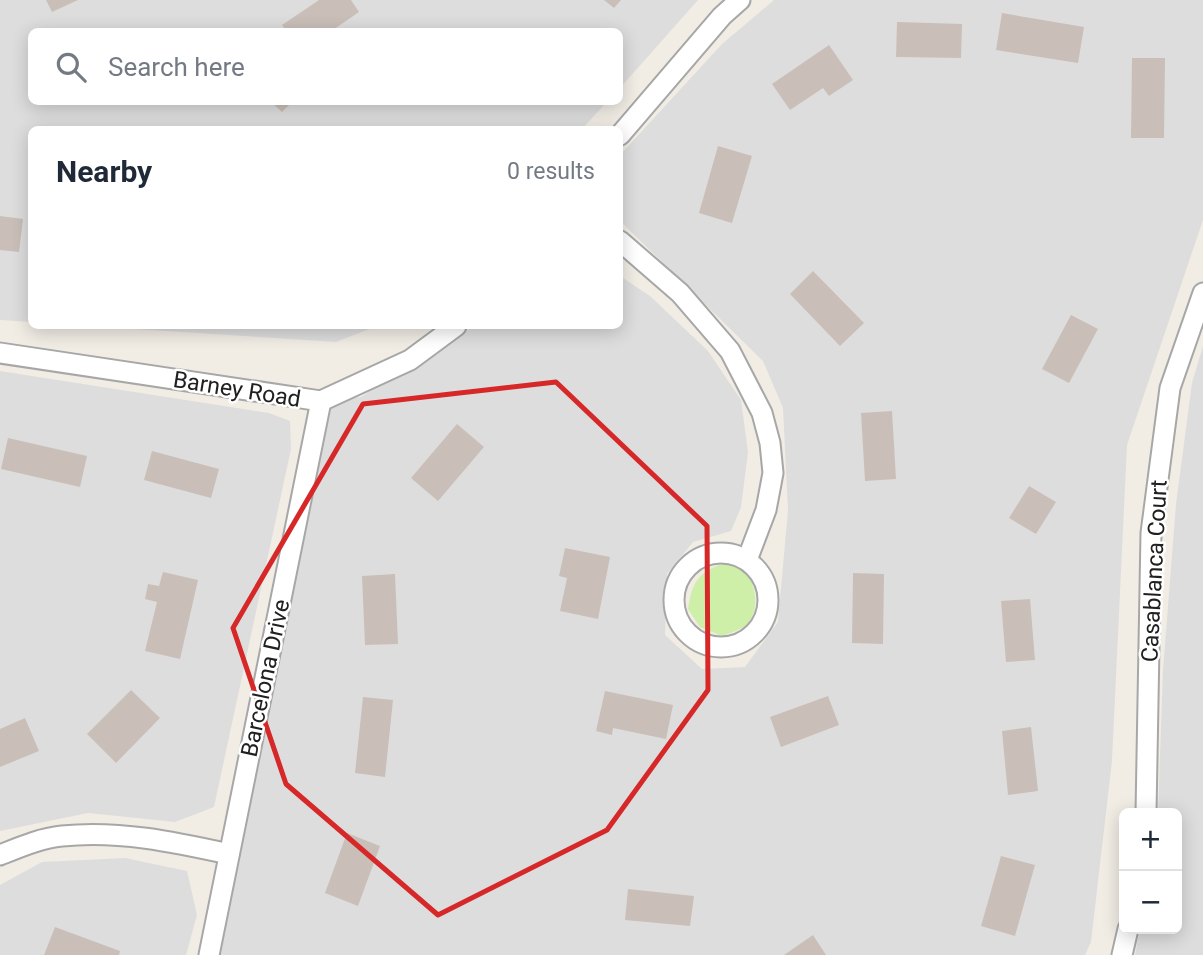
<!DOCTYPE html>
<meta charset="utf-8">
<style>
:root{--surface:#fff;--page:#f2f2f3;--text:#1f2937;--muted:#747a83;--line:#e0e1e3}
body{margin:0;font-family:Roboto,sans-serif;background:var(--page);color:var(--text)}
.controls{position:absolute;right:21px;bottom:21px;display:grid;overflow:hidden;border-radius:10px;box-shadow:0 4px 18px #0003}
.controls button{width:63px;height:63px;display:grid;place-items:center;padding:0;border:0;border-bottom:2px solid var(--line);background:var(--surface);color:var(--text);font:35px sans-serif}
.list{margin:0;padding:0;list-style:none}
h2{display:flex;justify-content:space-between;align-items:center;height:91px;margin:0;padding:0 28px;font-size:30px}
h2 small{font-size:23px;font-weight:400;color:var(--muted)}
.icon{flex:none;width:38px;height:38px;fill:none;stroke:currentColor;stroke-width:2;stroke-linecap:round;stroke-linejoin:round}
.map{position:relative;flex:none;width:1203px;height:955px;overflow:hidden}
.search{position:absolute;background:var(--surface);box-shadow:0 4px 18px #0003;left:28px;top:28px;width:595px;height:77px;display:flex;align-items:center;gap:18px;box-sizing:border-box;padding:0 24px;border-radius:10px;color:var(--muted);font-size:26px}
.panel{position:absolute;background:var(--surface);box-shadow:0 4px 18px #0003;left:28px;top:126px;width:595px;height:203px;border-radius:10px}
.map>svg:first-child{display:block}
</style>
<div class="map">
<svg width="1203" height="955" viewBox="0 0 1203 955">
<rect width="100%" height="100%" fill="#f1ede5"/>
<!-- residential -->
<g fill="#dedddd">
<polygon points="0,0 698,0 620,88 620,32 32,32 32,102 607,102 582,129 32,130 31,322 0,320"/>
<polygon points="774,0 1203,0 1203,220 1127,445 1112,761 1091,942 1085,955 209,955 321,401 361,397 474,326 620,326 620,276 650,296 708,351 741,400 748,452 741,507 731,531 693,542 667,574 665,635 702,669 745,667 778,622 788,510 783,408 763,361 620,221 620,155 722,44"/>
<polygon points="87,326 377,326 336,342"/>
<polygon points="1203,346 1203,955 1135,955 1140,929 1177,929 1177,813 1158,813 1163,670 1176,504 1192,383"/>
<polygon points="0,371 269,413 290,421 291,449 214,807 175,822 88,813 0,831"/>
<polygon points="125,858 187,871 197,915 186,955 0,955 0,885 42,862"/>
</g>
<!-- grass -->
<path fill="#cdefa8" d="M731 560 746 567C753 583 762 607 748 623 743 629 730 633 722 636L700 627 688 609C693 576 701 572 731 560Z"/>
<!-- building -->
<g fill="#c9bfb8">
<polygon points="46,0 78,0 52,12"/>
<polygon points="319,0 351,0 359,12 330,32 287,32 282,25"/>
<polygon points="604,0 621,0 614,8"/>
<polygon points="1002,13 1084,27 1078,63 996,50"/>
<polygon points="897,22 962,24 961,58 896,57"/>
<polygon points="829,45 853,80 829,96 823,88 790,110 772,84"/>
<polygon points="1132,58 1165,58 1164,138 1131,138"/>
<polygon points="271,102 292,102 282,112"/>
<polygon points="718,146 752,156 732,223 699,213"/>
<polygon points="0,216 23,219 19,252 0,250"/>
<polygon points="813,271 864,323 840,346 790,294"/>
<polygon points="1071,315 1098,329 1069,383 1042,369"/>
<polygon points="892,411 896,479 865,481 861,413"/>
<polygon points="457,424 484,447 438,501 411,478"/>
<polygon points="8,438 87,456 80,487 1,469"/>
<polygon points="152,451 219,469 211,498 144,480"/>
<polygon points="1029,486 1056,502 1036,534 1009,518"/>
<polygon points="565,548 610,557 598,619 560,611 567,578 559,576"/>
<polygon points="163,572 198,580 180,659 145,651 157,602 145,599 148,584 159,586"/>
<polygon points="853,573 884,574 883,644 852,643"/>
<polygon points="395,574 398,644 365,645 362,576"/>
<polygon points="1030,599 1035,660 1006,662 1001,601"/>
<polygon points="131,690 160,718 116,763 87,734"/>
<polygon points="605,691 673,705 666,739 613,728 612,735 596,731"/>
<polygon points="828,696 839,725 781,747 770,717"/>
<polygon points="363,697 393,700 385,777 355,773"/>
<polygon points="25,718 39,751 0,767 0,729"/>
<polygon points="1031,727 1038,791 1008,795 1002,731"/>
<polygon points="347,833 380,846 358,906 325,893"/>
<polygon points="1001,856 1035,865 1015,936 981,926"/>
<polygon points="628,889 694,896 690,926 625,920"/>
<polygon points="55,927 120,951 119,955 44,955"/>
<polygon points="813,935 826,955 784,955"/>
</g>
<g fill="none" stroke-linecap="round" stroke-linejoin="round">
<!-- street casing -->
<g stroke="#a7a7a7" stroke-width="23">
<g id="street">
<polyline points="620,135 722,16 740,0"/>
<polyline points="620,241 680,293 730,351 762,413 770,443 773,473 766,510 747,560"/>
<polyline points="0,353 321,401 410,360 456,326"/>
<circle cx="721" cy="600" r="47"/>
<polyline points="1146,813 1151,533 1170,388 1203,293"/>
<path d="M0 855C20 847 41 838 62 836 118 830 174 842 229 854"/>
<polyline points="209,955 321,401"/>
<polyline points="1122,955 1128,929"/>
</g>
</g>
<!-- street -->
<use href="#street" stroke="#fff" stroke-width="19"/>
</g>
<!-- marked area -->
<path fill="none" stroke="#d62828" stroke-width="5" stroke-linejoin="round" d="M556 382 707 526 708 690 607 830 438 915 286 784 233 628 363 404Z"/>
<g text-anchor="middle" stroke-width="5" stroke-linejoin="round" paint-order="stroke">
<!-- street labels -->
<g font-size="23" fill="#202020" stroke="#fff">
<text transform="translate(237 389) rotate(9)" y="8">Barney Road</text>
<text transform="translate(1154 571) rotate(-87)" y="8">Casablanca Court</text>
<text transform="translate(265 678) rotate(-78)" y="8">Barcelona Drive</text>
</g>
</g>
</svg>
<div class="controls">
<button>+</button>
<button>−</button>
</div>
<div class="search"><svg class="icon" aria-label="search" viewBox="0 0 24 24"><circle cx="10" cy="10" r="6"/><path d="M15 15l6 6"/></svg>Search here</div>
<section class="panel">
<h2>Nearby<small>0 results</small></h2>
<ul class="list">
</ul>
</section>
</div>
